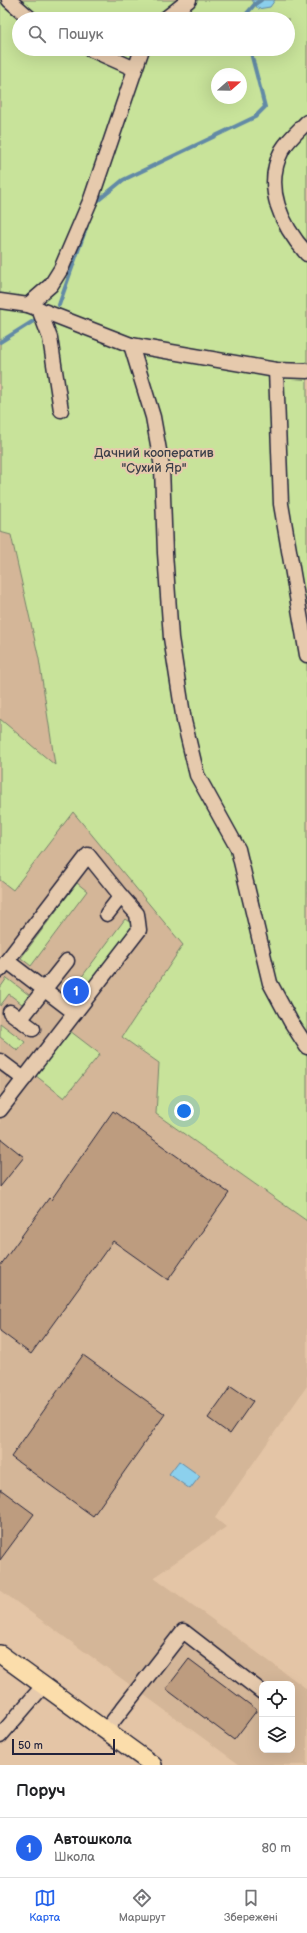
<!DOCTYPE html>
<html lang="uk">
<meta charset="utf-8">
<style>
:root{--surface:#fff;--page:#f2f2f2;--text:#202124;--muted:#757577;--line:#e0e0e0;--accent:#2563eb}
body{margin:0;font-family:"Balsamiq Sans",sans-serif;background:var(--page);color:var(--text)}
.controls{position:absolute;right:12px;bottom:12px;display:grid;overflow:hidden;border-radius:8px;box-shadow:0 4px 16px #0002}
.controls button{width:36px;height:36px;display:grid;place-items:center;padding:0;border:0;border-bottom:1px solid var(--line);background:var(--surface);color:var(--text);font:20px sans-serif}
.compass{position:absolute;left:211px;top:68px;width:36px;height:36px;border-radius:50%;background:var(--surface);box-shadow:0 4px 16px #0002;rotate:70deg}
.scale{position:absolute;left:12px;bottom:10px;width:103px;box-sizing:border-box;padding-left:4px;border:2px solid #22223b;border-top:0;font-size:11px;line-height:14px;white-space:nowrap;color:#22223b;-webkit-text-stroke:3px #e6caad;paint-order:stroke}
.you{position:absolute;left:184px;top:1111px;width:14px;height:14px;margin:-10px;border:3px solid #fff;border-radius:50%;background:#1a73e8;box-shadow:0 0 0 6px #1a73e833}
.badge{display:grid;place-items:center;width:26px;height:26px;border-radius:50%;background:var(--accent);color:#fff;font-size:13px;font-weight:700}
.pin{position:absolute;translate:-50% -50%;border:2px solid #fff;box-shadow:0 1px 4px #0006}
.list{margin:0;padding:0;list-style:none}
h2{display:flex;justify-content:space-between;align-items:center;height:52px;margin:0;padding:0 16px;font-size:17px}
h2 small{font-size:13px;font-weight:400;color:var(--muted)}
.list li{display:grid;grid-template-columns:26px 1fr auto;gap:12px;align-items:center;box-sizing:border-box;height:60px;padding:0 16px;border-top:1px solid var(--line)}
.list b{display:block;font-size:15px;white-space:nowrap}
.list p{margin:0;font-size:13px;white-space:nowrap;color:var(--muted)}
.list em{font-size:13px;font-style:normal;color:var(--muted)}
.icon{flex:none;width:22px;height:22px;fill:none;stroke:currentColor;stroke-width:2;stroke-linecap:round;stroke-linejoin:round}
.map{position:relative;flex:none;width:307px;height:1765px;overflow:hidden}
.search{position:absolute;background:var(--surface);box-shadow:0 4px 16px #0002;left:12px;right:12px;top:12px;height:44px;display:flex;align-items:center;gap:10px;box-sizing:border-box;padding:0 14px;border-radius:22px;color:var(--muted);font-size:15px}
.sheet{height:112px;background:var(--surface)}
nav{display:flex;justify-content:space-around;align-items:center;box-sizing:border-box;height:56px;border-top:1px solid var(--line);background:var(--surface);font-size:11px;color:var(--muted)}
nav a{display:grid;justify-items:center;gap:2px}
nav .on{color:var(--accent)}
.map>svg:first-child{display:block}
</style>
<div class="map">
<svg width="307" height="1765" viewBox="0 0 307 1765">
<rect width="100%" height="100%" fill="#e4c5a6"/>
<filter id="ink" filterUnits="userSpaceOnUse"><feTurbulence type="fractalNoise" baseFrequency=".025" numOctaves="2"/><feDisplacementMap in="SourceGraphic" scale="8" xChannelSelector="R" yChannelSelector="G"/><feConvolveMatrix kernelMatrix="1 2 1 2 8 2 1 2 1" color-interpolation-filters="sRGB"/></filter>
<g filter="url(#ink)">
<!-- built -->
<path fill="#d4b698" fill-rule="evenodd" d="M0 532 11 535 39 659 56 766 73 811 183 945 122 1037 159 1063 156 1114 307 1221V1386L215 1518 226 1527 154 1577 307 1689V1765H240L0 1590ZM262 1684H292V1750H262Z"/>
<!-- green -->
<g fill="#c8e39a" stroke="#75826a" fill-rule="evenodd">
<path d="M0 0H307V1221L156 1114 159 1063 122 1037 183 945 73 812 13 890 0 880V719L55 765 39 659 11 535 0 532ZM19 19H288V49H19ZM217 74H241V98H217Z"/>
<polygon points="77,883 87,891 31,966 21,958"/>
<polygon points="125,919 136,927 79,1002 69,994"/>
<polygon points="7,978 29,995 22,1004 9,994 0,1006 0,988"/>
<polygon points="0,1023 25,1042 18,1051 0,1037"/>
<polygon points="70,1031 100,1054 64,1098 35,1075"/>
</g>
<!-- water -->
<g fill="#8cd0ed" stroke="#628aa6">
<polygon points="252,0 275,0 270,7 258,9"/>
<polygon points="179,1461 200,1476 190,1489 169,1474"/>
</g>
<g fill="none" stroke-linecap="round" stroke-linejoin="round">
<!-- stream -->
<g stroke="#628aa6" stroke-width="4">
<polyline points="242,19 255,4 261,0"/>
<polyline points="95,203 123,180 255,117 265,107 250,49"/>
<polyline points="59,305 87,225"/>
<polyline points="0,342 35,320"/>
</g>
</g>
<!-- building -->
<g fill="#bd9c7f" stroke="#22223b">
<polygon points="113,1111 229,1193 168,1280 113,1241 31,1354 0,1331 0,1266 49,1198 51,1200"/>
<polygon points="0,1138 24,1157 0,1187"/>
<polygon points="83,1355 165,1414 93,1516 11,1457"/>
<polygon points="231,1386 253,1401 230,1434 208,1418"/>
<polygon points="0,1489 34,1514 0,1560"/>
<polygon points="189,1659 257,1710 234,1740 166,1689"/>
</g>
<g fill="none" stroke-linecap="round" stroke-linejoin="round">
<!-- minor casing -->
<g stroke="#22223b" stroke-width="17">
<g id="minor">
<polyline points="9,0 31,19"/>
<polyline points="165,19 189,0"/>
<polyline points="90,49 135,69"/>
<path d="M307 122C299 130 288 140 282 150 263 187 281 225 307 254"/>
<polyline points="0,301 28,305 131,345 276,370 307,371"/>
<polyline points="28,305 51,285 61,269 91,199 142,49"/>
<polyline points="39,309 50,338 61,410"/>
<polyline points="131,345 153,417 162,467 165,553 171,638 184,721 197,775 238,849 270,983 291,1022 307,1047"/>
<polyline points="276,370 281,504 307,655"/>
<polyline points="7,961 75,1013"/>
<polyline points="0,970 88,855 121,896"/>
<polyline points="10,1012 33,1029"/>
<polyline points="20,1020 67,961"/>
<polyline points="0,1061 24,1079"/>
<polyline points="0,1110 139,930 137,914 121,896 107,914"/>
<polyline points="106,1730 183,1631 262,1692"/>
<polyline points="0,1736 43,1686"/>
</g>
</g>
<!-- major casing -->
<g stroke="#22223b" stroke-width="20">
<polyline id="major" points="0,1654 153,1765"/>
</g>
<!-- minor -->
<use href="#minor" stroke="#e6caad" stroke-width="14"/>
<!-- major -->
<use href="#major" stroke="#fbddab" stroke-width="17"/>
</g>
</g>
<g text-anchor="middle" stroke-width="4" stroke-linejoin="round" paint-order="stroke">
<!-- park labels -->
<g font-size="13" fill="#3b3f49" stroke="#e6caad">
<text x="154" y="457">Дачний кооператив<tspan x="154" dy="15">"Сухий Яр"</tspan></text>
</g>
</g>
</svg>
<div class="controls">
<button><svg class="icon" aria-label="locate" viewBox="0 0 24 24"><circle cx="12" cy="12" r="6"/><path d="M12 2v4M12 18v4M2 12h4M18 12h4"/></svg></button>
<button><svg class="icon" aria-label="layers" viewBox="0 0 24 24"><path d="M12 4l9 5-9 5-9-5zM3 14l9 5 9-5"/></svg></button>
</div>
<svg class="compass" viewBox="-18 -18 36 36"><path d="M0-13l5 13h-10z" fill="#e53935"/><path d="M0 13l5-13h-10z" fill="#757577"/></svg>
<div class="scale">50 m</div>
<div class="you"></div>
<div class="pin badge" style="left:76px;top:991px">1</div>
<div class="search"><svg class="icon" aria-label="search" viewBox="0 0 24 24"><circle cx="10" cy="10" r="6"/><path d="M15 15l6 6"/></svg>Пошук</div>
</div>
<section class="sheet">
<h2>Поруч<small></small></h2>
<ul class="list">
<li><span class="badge">1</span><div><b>Автошкола</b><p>Школа</p></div><em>80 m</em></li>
</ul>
</section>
<nav>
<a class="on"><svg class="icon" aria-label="map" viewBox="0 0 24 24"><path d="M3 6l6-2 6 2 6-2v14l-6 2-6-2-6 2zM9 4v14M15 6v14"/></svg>Карта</a>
<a><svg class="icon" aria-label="directions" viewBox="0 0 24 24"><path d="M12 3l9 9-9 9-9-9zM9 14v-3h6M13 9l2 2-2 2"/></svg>Маршрут</a>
<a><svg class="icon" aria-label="saved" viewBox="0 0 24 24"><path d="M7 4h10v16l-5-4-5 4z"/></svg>Збережені</a>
</nav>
